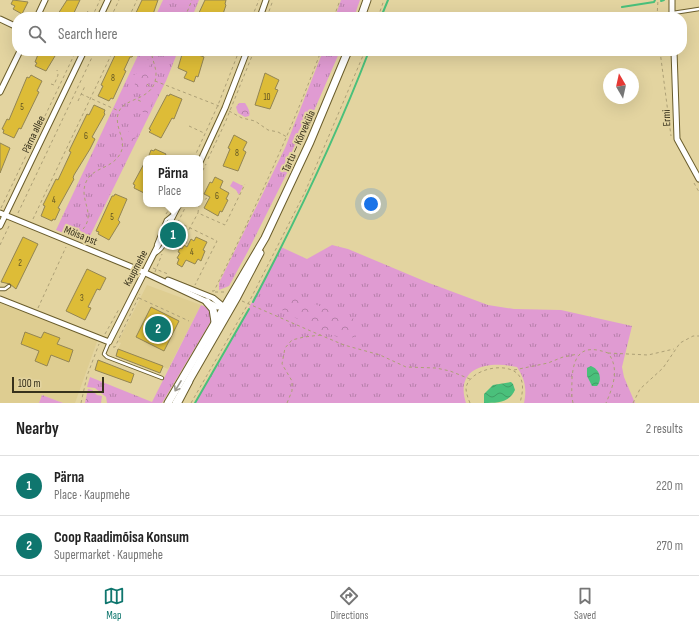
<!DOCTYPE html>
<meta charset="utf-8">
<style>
:root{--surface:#fff;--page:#f6f6f6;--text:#222;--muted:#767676;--line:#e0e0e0;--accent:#0f766e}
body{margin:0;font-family:"Sofia Sans Condensed",sans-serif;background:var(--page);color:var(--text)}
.compass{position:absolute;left:603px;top:68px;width:36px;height:36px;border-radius:50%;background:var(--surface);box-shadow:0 4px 16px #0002;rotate:351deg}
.scale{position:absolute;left:12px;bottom:10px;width:92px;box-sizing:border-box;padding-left:4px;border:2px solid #37311c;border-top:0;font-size:11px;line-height:14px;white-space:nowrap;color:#37311c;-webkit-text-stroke:3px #e3d4a0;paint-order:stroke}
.you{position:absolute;left:371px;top:204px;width:14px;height:14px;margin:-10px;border:3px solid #fff;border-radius:50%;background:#1a73e8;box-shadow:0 0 0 6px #1a73e833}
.badge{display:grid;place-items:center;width:26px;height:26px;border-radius:50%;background:var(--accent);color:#fff;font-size:13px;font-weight:700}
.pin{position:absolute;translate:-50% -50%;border:2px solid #fff;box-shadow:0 1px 4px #0006}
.popup{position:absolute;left:143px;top:155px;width:60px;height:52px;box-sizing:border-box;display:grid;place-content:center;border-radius:8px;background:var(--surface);filter:drop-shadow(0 1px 3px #0005);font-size:13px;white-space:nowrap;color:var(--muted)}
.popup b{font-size:15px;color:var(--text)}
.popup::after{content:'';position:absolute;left:50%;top:100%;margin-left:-8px;border:8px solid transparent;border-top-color:var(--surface)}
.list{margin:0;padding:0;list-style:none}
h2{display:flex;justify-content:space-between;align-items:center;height:52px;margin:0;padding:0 16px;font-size:17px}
h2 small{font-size:13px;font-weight:400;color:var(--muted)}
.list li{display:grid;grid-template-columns:26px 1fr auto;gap:12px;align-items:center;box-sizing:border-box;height:60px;padding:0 16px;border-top:1px solid var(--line)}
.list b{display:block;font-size:15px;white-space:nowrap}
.list p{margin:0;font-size:13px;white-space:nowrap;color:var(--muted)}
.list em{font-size:13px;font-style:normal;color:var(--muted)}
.icon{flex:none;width:22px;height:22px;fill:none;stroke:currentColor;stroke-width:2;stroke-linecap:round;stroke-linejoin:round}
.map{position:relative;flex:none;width:699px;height:403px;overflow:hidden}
.search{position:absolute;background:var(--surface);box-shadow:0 4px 16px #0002;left:12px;right:12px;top:12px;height:44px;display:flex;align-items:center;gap:10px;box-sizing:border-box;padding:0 14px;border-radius:16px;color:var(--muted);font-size:15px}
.sheet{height:172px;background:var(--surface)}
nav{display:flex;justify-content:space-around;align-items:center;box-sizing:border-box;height:56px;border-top:1px solid var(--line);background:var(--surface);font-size:11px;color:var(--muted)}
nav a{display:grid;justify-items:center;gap:2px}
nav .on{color:var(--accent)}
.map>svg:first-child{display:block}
</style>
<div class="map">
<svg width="699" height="403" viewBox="0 0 699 403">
<defs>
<pattern id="grass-tufts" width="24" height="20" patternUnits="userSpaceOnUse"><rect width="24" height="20" fill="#e09bd2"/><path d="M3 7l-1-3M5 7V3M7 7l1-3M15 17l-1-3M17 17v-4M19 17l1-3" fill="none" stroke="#b67faa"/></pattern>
<pattern id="park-crowns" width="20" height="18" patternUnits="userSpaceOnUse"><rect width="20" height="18" fill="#e09bd2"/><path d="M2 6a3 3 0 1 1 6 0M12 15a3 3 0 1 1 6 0" fill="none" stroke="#b67faa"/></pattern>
<pattern id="water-waves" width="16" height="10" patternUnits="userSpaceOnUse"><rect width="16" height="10" fill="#4ac07b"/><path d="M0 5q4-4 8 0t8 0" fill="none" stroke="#3e9d64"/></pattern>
</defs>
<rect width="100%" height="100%" fill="#e3d4a0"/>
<!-- built -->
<g fill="#decd91">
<polygon points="147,285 201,305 168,369 118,349 121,343 118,342"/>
<polygon points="0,303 98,339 75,403 63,403 42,395 39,403 0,403"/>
</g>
<!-- grass -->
<g fill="url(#grass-tufts)">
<polygon points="163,0 199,0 192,17 155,17"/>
<polygon points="341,0 360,0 354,17 335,17"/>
<polygon points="140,51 178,51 166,81 87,242 56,230"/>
<polygon points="323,51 340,51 287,173 248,251 229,286 219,290 219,283 285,148"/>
<path d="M332 245 348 249 429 283 488 305 514 309 561 310 632 326 622 367 624 377 635 403H524C527 389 525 379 517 367 490 361 454 366 466 403H195L225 353 281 247 307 259Z"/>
<polygon points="201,305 210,309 212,316 211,321 162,403 107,403 106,397 95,388 87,387 90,377 152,402"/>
<polygon points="42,395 63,403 39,403"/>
</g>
<!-- park -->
<g fill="url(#park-crowns)">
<polygon points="148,59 151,62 146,74 149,78 146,86 139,86 137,92 133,91 135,84 133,76 138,72 141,72"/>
<polygon points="145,98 153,102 147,114 139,110"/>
<path d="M239 103H245C247 106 251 112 249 116L245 117 238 113 236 107Z"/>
<polygon points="130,127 139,130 133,144 125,140"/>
<polygon points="233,181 243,186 239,195 236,190 230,186"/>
<polygon points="290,295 341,314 343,319 348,316 354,319 361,334 346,340 315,329 282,310"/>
<polygon points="88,389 92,390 97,395 102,396 101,403 85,403"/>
</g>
<!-- water -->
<g fill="url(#water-waves)">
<path d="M591 366C599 369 603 379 597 386H592L587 376V368Z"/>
<path d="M511 382 513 384 515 390C509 403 497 403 484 403V394L493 385Z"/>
</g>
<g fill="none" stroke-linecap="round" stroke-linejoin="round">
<!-- stream -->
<g stroke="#4ac07b" stroke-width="2">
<polyline points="661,1 664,0"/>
<polyline points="622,7 654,2 655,0"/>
<polyline points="381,17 388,0"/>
<path d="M253 302C296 220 336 137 369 51"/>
<polyline points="195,403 249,309"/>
</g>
</g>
<!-- building -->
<g fill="#ddbc37" stroke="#938553">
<polygon points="13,0 28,2 22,14 13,9 15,6 11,4"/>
<polygon points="67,0 80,0 72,17 56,17"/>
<polygon points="142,0 158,0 152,17 134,17"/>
<polygon points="205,0 226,0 225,4 226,5 222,17 197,17"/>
<polygon points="42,51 58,51 46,71 35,66 37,63 35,62 39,52"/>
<polygon points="117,51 136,51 132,57 130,57 124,70 126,71 113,99 111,98 109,101 98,96 103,86 101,85"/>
<polygon points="183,51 194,51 193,53 204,57 198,77 196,76 194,82 184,78 187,72 178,68"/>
<polygon points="265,73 279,80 275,89 278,90 270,109 255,105"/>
<polygon points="31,75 42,81 37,91 39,92 21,129 19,128 14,138 3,133 4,130 2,129 7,119 9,120 27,77 29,78"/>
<polygon points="170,94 182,99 174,119 172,118 161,138 149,132 151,130 149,129 167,95 169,96"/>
<polygon points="94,105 105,110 104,113 105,114 92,137 95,139 90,149 74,175 73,178 74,179 58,208 60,209 55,220 53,219 52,221 41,216 45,206 43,205 56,179 58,180 71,152 69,151 87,114 89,115"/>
<polygon points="234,135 247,142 243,150 246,152 238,171 223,166 230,149 228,148"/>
<polygon points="0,143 10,148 0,173"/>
<polygon points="155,149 166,154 164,158 148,158 151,150 154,151"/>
<polygon points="146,160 146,194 134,188 135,185 133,184"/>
<polygon points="215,177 223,181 220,188 229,193 226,199 228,200 222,212 220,211 218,216 204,208 210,197 204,194 210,182 212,183"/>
<polygon points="115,194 127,199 118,220 120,222 109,240 98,234 99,232 96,231 112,196 114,196"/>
<polygon points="23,237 38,244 16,289 10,284 1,282"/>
<polygon points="196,237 207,242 203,250 205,251 201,261 198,259 195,264 186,260 182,267 177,264 179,259 177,258 180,253 178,252 180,248 182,249 184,245 187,247 191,239 194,241"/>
<polygon points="87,269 106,278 100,290 97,289 88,307 91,308 85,320 66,311"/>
<polygon points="151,307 179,321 164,351 136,337"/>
<polygon points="25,332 41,338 44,332 60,338 57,344 73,350 69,362 51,355 47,366 35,361 39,351 21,344"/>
<polygon points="118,349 163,366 160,373 116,356"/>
<polygon points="98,360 134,374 131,383 95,370"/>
</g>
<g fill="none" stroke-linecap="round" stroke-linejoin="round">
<!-- service casing -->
<g stroke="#695c2b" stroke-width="4.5">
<g id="service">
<polyline points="673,13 699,9"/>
<polyline points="156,245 166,220 171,216"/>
<path d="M155 254C165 248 170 236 170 225"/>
<polyline points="0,289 5,289 9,286"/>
<polyline points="109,342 104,354 107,357 162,378"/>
<polyline points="180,403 191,382"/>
</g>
</g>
<!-- minor casing -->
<g stroke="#695c2b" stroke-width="7">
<g id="minor">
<polyline points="672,0 672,17"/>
<polyline points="37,17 45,0"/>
<polyline points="100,17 108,0"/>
<polyline points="260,17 266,0"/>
<polyline points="0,19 17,27"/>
<polyline points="674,51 677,139 699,179"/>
<polyline points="0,92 20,51"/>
<polyline points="200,162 225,108 247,51"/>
<polyline points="0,213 139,270 218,307 224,307"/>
<polyline points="0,226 84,51"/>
<polyline points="168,280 213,298 224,307"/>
<polyline points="0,299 109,342 179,204"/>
</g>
</g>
<!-- secondary casing -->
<g stroke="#695c2b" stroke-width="9">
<g id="secondary">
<polyline points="361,17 367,0"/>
<polyline points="207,302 213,309 215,322"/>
<polyline points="168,403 265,238 310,142 348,51"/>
<polyline points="176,403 237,297 260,253"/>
</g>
</g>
<!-- path -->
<g stroke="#ada076" stroke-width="1" stroke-dasharray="3 3" stroke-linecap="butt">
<polyline points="84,17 88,11"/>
<polyline points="92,17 100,0"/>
<polyline points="111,17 119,0"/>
<polyline points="129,17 137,0"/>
<polyline points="185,17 192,0"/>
<polyline points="252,17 259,0"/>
<polyline points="267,17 273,0"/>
<polyline points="334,17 340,0"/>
<polyline points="378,17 384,0"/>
<polyline points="657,17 658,0"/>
<polyline points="660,51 671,136"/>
<polyline points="155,81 219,106"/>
<polyline points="51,84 54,85 58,75 57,70"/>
<polyline points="147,84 151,88"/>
<polyline points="81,94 119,111"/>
<polyline points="138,100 142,102"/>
<polyline points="78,101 85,86"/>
<polyline points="229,111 242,118 255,121 268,130 278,132 287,137"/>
<polyline points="189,126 204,133"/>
<polyline points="194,158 218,105 239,51"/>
<polyline points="208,159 225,123 254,51"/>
<polyline points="200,176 206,164"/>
<polyline points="694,183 699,192"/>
<polyline points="200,203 207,198"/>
<polyline points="199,204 198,213 225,225 245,184"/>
<polyline points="1,208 76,51"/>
<polyline points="18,213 95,51"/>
<polyline points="166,214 172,205"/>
<polyline points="33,219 113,51"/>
<polyline points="184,225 217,241 195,285"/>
<polyline points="175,228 187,204"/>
<polyline points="175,230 186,235 187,245"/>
<polyline points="186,235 198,213"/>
<path d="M74 237C103 217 77 203 86 182 92 168 109 169 118 157 130 142 114 130 118 114 123 95 157 103 156 72 155 65 152 58 151 51"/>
<polyline points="0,245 10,224"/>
<polyline points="153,268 168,274"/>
<polyline points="155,272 162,254"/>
<path d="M212 291H214C253 213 290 134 321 51"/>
<polyline points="215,292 225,292"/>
<polyline points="139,298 189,321"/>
<polyline points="242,301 313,332 344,345 380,355 406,367 436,368 450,371 470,379"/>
<polyline points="38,308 66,247"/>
<polyline points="105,334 119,309"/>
<polyline points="113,347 115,347 140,294"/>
<polyline points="608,353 648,355 674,349"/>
<polyline points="514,370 548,363 563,357 578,354"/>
<polyline points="81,403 87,376 99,344"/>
<polyline points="191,403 248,304 305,192 365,51"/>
<polyline points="287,403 292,391 292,381 282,364 285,348 292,340 304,337 321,335"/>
<path d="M470 403C468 398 466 393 466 388 469 368 513 359 521 379 524 386 522 395 520 403"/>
<path d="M573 403C571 395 572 387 572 378 574 353 583 344 608 353 620 368 613 387 606 403"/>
<polyline points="633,403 640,389 663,368 680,343 693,336 699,336"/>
</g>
<!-- service -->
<use href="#service" stroke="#fff" stroke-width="2.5"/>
<!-- minor -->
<use href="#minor" stroke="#fff" stroke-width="5"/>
<!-- secondary -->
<use href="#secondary" stroke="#fff" stroke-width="7"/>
</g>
<!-- one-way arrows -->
<defs><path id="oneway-shaft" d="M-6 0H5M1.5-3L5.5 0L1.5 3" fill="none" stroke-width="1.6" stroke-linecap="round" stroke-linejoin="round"/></defs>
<use stroke="#9b988e" href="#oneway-shaft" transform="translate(178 386) rotate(121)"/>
<g text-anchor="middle" stroke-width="4" stroke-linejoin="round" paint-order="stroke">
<!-- number labels -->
<g font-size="9" fill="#605423">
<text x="113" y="81">8</text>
<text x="267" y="100">10</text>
<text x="22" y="110">5</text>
<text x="86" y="139">6</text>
<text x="237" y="156">8</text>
<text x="217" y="199">6</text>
<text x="54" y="203">4</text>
<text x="112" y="220">5</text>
<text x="192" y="255">4</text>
<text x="20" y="266">2</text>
<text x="82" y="301">3</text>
</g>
<!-- street labels -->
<g font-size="11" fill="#37311c" stroke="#e3d4a0">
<text transform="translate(666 118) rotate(-92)" y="4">Ermi</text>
<text transform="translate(33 134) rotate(-65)" y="4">Pärna allee</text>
<text transform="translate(298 141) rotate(-66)" y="4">Tartu — Kõrveküla</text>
<text transform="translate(81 235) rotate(22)" y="4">Mõisa pst</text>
<text transform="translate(135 268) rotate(-62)" y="4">Kaupmehe</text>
</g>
</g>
</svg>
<svg class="compass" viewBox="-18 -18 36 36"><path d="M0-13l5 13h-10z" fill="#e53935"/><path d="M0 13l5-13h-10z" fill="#767676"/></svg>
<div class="scale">100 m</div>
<div class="you"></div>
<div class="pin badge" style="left:173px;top:235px">1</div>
<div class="popup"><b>Pärna</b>Place</div>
<div class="pin badge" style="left:158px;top:329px">2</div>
<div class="search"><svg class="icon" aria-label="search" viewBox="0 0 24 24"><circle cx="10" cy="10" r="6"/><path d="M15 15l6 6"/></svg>Search here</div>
</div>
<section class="sheet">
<h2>Nearby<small>2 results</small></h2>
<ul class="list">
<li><span class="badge">1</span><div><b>Pärna</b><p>Place · Kaupmehe</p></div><em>220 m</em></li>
<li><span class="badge">2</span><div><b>Coop Raadimõisa Konsum</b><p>Supermarket · Kaupmehe</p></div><em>270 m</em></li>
</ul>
</section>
<nav>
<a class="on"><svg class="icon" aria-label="map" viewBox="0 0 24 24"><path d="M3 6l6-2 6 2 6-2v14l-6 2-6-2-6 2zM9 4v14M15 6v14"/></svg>Map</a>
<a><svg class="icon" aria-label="directions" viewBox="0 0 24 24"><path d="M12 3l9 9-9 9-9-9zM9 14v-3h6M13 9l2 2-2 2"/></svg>Directions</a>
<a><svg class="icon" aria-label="saved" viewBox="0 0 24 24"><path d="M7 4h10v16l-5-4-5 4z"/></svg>Saved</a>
</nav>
